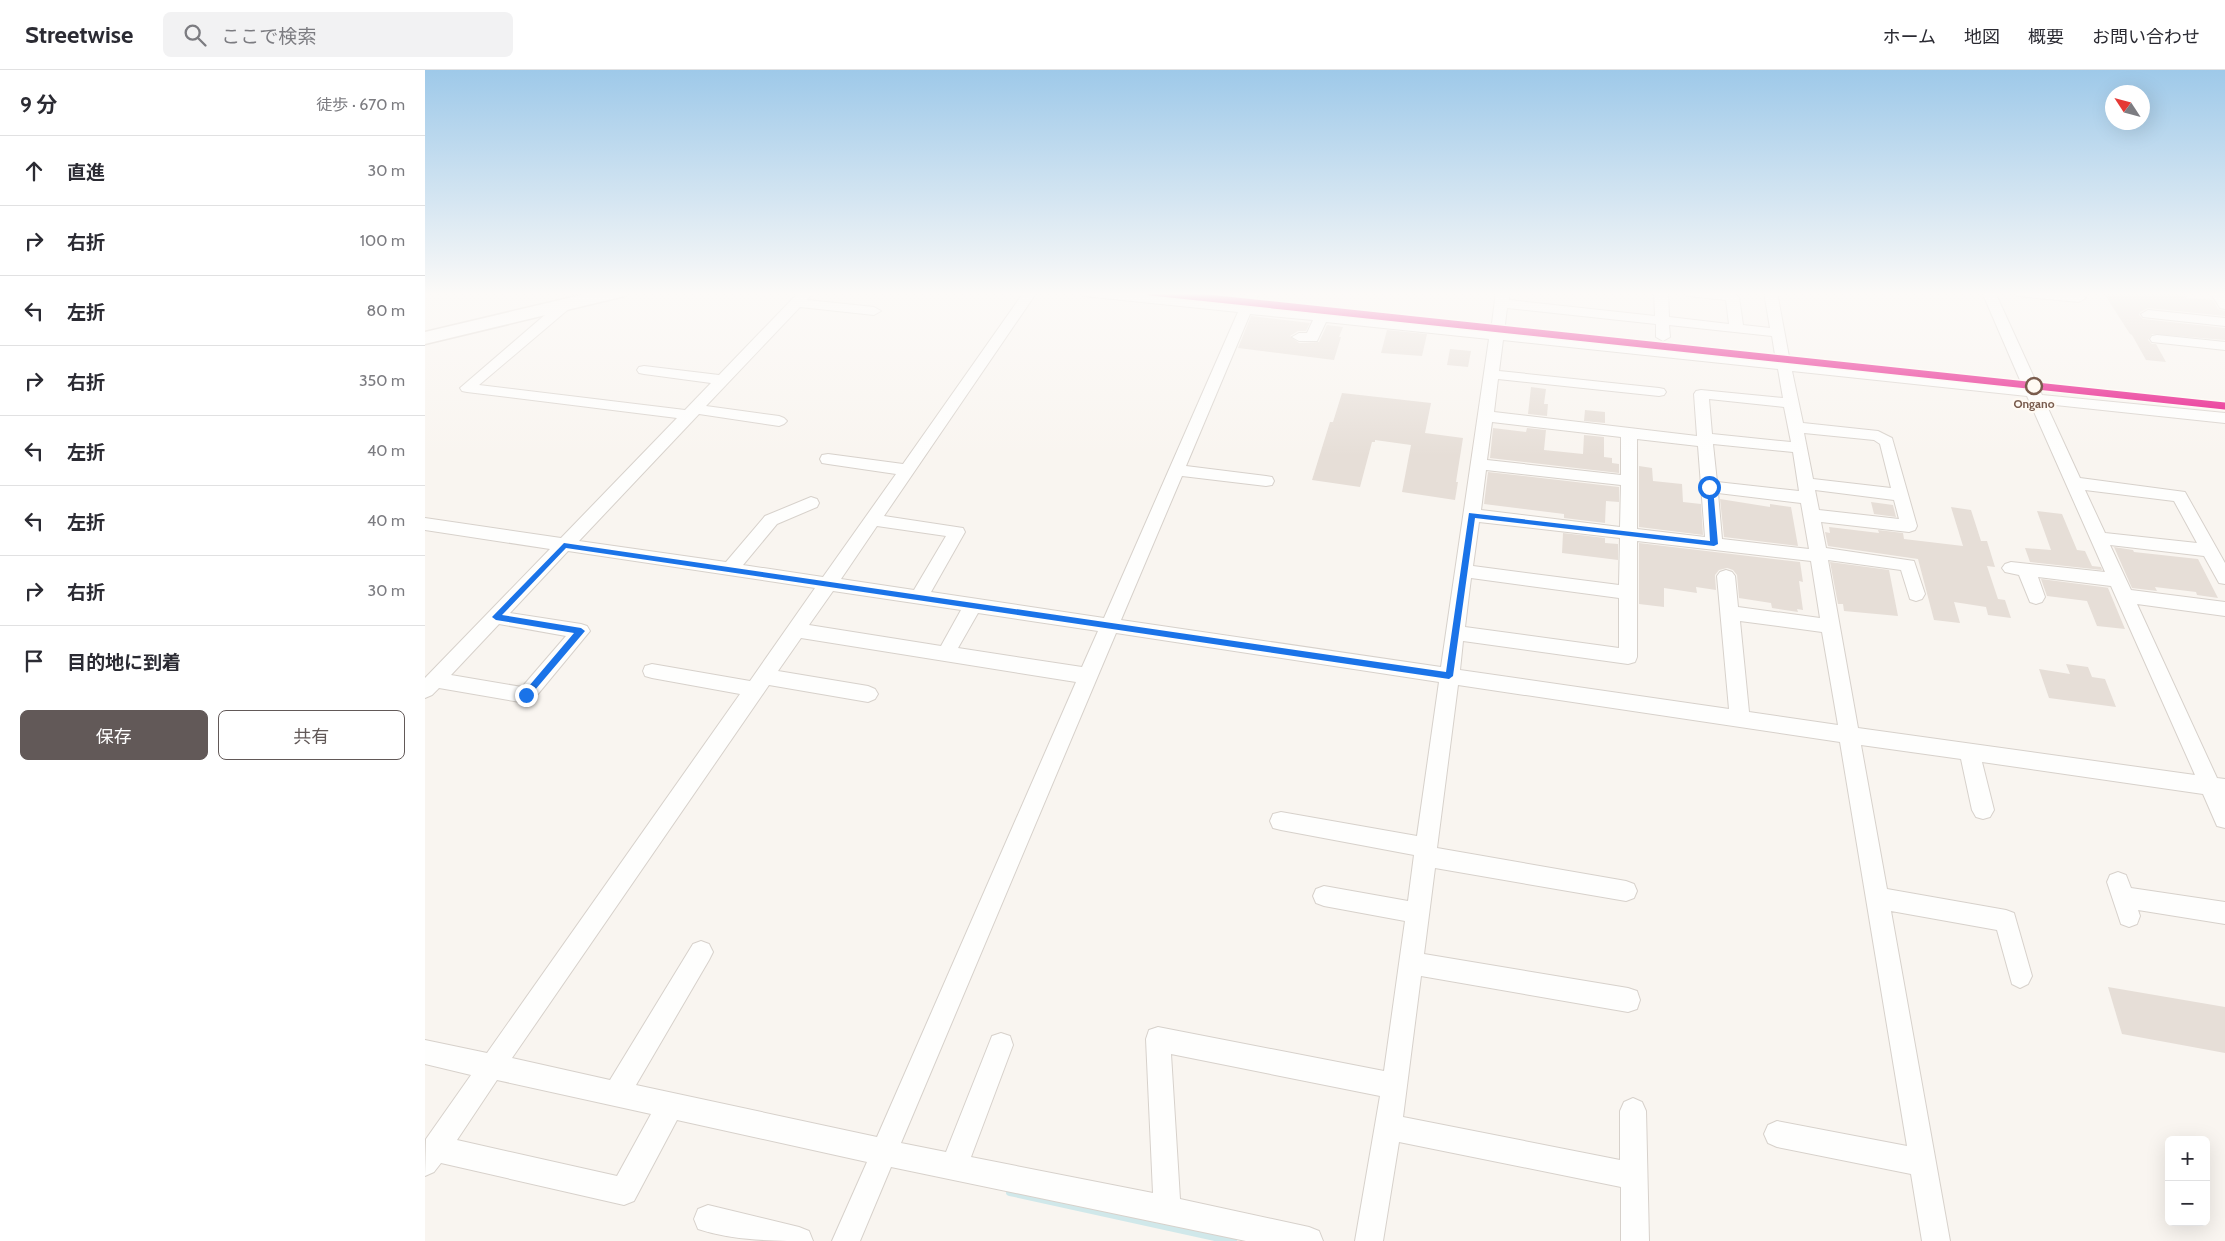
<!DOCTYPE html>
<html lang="ja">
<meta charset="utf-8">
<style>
:root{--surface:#fff;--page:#f2f2f3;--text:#2b2b33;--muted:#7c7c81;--line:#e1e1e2;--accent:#625958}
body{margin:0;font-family:Cabin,"Noto Sans JP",sans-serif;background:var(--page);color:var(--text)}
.controls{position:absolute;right:15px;bottom:15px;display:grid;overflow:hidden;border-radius:8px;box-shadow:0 5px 20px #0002}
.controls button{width:45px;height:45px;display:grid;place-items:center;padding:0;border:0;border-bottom:1px solid var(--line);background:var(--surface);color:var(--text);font:25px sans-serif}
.compass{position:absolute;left:1680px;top:15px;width:45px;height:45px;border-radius:50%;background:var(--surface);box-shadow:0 5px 20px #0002;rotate:306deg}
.stop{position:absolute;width:15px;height:15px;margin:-11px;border:4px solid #1a73e8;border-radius:50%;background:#fff}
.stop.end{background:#1a73e8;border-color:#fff;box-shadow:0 1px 5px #0008}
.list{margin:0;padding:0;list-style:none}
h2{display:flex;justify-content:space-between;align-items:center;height:65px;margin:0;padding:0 20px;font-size:21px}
h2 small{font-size:16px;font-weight:400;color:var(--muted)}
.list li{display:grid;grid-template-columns:32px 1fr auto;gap:15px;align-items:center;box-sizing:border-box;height:70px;padding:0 20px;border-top:1px solid var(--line)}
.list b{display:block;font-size:19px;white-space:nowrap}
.list em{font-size:16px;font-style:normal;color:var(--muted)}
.actions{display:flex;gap:10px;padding:15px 20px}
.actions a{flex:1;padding:11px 0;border:1px solid var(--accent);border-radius:8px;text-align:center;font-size:18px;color:var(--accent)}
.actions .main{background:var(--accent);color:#fff}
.icon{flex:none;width:28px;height:28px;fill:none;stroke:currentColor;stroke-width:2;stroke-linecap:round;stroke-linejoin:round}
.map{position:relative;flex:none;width:1800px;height:1171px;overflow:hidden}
header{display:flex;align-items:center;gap:30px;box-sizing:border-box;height:70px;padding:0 25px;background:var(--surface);border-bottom:1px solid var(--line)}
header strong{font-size:24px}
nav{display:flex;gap:28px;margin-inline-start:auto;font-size:18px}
.search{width:350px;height:45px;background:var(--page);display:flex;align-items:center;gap:12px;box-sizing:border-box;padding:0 18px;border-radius:8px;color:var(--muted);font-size:19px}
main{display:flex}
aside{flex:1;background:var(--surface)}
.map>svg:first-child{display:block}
</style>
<header>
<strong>Streetwise</strong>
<div class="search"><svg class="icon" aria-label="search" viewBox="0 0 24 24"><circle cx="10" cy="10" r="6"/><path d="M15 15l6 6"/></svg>ここで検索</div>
<nav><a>ホーム</a><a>地図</a><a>概要</a><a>お問い合わせ</a></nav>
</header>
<main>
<aside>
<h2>9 分<small>徒歩 · 670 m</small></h2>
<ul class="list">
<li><svg class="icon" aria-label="ahead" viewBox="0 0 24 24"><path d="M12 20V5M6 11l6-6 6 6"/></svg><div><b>直進</b></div><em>30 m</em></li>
<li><svg class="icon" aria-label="right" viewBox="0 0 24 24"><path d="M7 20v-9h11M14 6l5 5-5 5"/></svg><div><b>右折</b></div><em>100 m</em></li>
<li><svg class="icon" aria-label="left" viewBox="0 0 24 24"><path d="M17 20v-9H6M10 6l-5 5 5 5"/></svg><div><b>左折</b></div><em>80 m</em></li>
<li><svg class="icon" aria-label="right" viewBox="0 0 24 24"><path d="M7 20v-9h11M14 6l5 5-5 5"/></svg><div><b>右折</b></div><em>350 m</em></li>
<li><svg class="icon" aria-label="left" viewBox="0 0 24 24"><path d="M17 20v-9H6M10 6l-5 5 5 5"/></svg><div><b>左折</b></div><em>40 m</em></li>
<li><svg class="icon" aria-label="left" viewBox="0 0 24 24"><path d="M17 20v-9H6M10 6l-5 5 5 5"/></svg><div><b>左折</b></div><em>40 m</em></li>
<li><svg class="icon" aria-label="right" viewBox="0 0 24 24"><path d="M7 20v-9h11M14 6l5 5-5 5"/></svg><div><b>右折</b></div><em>30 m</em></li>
<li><svg class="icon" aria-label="arrive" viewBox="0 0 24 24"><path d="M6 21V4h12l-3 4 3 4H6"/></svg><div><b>目的地に到着</b></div></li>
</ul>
<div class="actions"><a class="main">保存</a><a>共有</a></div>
</aside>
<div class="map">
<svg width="1800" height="1171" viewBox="0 0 1800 1171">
<rect width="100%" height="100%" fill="#f9f5f0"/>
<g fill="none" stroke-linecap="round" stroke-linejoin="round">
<!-- stream -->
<polyline stroke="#d0e8ea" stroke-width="8" points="585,1122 808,1171"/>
</g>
<!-- building -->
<g fill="#e6ded7">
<polygon points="1678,222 1758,222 1762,228 1788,230 1793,239 1800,241 1800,246 1723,238 1715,242 1714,245 1718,249 1800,258 1800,270 1727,264 1723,270 1727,274 1731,274 1741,292 1721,290 1707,265 1705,264"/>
<polygon points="826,246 885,253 881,261 873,261 865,266 874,273 894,272 902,255 918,257 914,267 916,267 909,290 813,278"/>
<polygon points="962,260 1002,264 997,286 956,283"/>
<polygon points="1025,279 1046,281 1043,297 1022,295"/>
<polygon points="1106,317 1121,319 1119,334 1123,334 1122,346 1103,344"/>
<polygon points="917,323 1006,333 1000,363 1038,368 1031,412 1033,412 1030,430 977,422 986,375 950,370 950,372 947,372 935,417 887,410 905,352 908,352"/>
<polygon points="1160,340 1180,342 1180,353 1159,351"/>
<polygon points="1068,358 1101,362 1102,358 1121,360 1119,380 1158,384 1159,365 1179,367 1179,387 1187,388 1187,393 1194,394 1194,403 1065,388"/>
<polygon points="1214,396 1227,398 1228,411 1257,414 1258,432 1276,434 1278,465 1214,457"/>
<polygon points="1063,402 1194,417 1194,432 1181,431 1180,453 1139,448 1139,444 1059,434"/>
<polygon points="1295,429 1345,437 1345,434 1366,437 1373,476 1299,467"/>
<polygon points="1446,432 1468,435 1471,447 1449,444"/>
<polygon points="1526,437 1546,440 1556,471 1562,471 1570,497 1562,496 1573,529 1580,530 1586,548 1563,545 1561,537 1529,532 1535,553 1509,550 1493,489 1403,476 1400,462 1405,463 1404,457 1454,463 1453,460 1478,463 1479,469 1538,476"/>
<polygon points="1612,441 1637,444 1652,480 1660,481 1667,496 1676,497 1677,500 1605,492 1600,478 1626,480"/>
<polygon points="1138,463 1180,468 1180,473 1193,474 1193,490 1137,483"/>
<polygon points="1214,473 1375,492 1378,512 1374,511 1378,540 1372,539 1373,542 1347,538 1346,533 1314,528 1312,505 1308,500 1302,498 1294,500 1290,505 1291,520 1271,517 1272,523 1239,518 1239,537 1214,534"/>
<polygon points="1689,477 1708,480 1709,482 1773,489 1793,528 1772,525 1771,522 1730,517 1732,521 1707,518"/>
<polygon points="1405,492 1464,500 1473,546 1419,541 1418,534 1413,534"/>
<polygon points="1616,509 1685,518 1683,518 1700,559 1672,556 1662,531 1622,526"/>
<polygon points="1641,594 1663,597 1667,607 1680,609 1691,637 1624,628 1614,599 1645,604"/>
<polygon points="1683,917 1800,937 1800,983 1697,964"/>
</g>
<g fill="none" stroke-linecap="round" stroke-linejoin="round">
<!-- street casing -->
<g stroke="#d7d1cb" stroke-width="2">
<g id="street">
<path d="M374 222H388L382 230 449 237 456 241 449 245 375 237 281 336 354 346 359 348 362 351 359 354 354 356 274 344 154 471 301 492 340 446 386 427 392 429 394 433 392 437 352 454 318 495 398 507 471 404 403 394 397 393 395 389 397 385 403 384 478 394 599 222H612L459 446 538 458 540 462 506 522 679 548 813 242 659 226 653 222H701L816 235 821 222H834L829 236 1066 261 1071 222H1084V230L1230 246 1229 222H1243L1244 247 1304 254 1301 230 1263 226 1257 222 1307 223 1314 227 1318 255 1345 258 1339 222H1352L1365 292 1598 317 1557 222H1570L1617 325 1800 343V353L1621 334 1655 408 1760 422 1800 493V514L1794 513 1779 486 1685 475 1706 520 1800 532V546L1712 534 1792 708 1800 709V758L1792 756 1778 724 1557 692 1569 740 1565 747 1558 749 1551 747 1547 740 1536 689 1436 675 1462 819 1581 840 1589 843 1607 906 1603 914 1595 918 1587 914 1572 860 1466 841 1525 1171H1497L1486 1104 1352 1077 1343 1073 1339 1064 1343 1055 1352 1051 1482 1076 1415 672 1033 615 1012 778 1201 811 1209 814 1212 821 1209 828 1201 831 1010 798 999 884 1203 918 1212 921 1215 930 1212 939 1203 942 996 906 978 1047 1195 1090V1041L1199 1032 1208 1028 1217 1032 1221 1041 1224 1171H1196V1117L974 1072 958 1171H930L955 1026 746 984 755 1129 884 1157 894 1161 898 1171H821L466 1097 435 1171H407L442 1092 252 1050 209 1131 199 1135 16 1093 9 1102 0 1106 1 1069 46 1005 0 994V970L62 983 315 624 227 608 220 606 218 601 220 596 227 594 325 611 390 518 143 481 85 543 156 554 162 556 165 561 108 630 101 633 14 618 7 625 0 628V608L125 479 0 460V448L136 468 252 348 42 322 37 321 35 318 136 231H146L148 234 146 237 54 315 260 340 286 313 219 304 214 303 212 300 214 297 219 296 294 305ZM1082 238 1231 254V267L1238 271 1245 267 1244 255 1347 266 1351 291 1079 262ZM825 244 888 250 882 263H874L867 267 874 271H892L901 252 1064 269 1016 597 696 550 757 406 841 416 847 415 849 411 847 407 841 406 761 396ZM1078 270 1353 299 1358 328 1276 320 1271 321 1269 324 1272 366 1069 342 1073 309 1234 326 1239 325 1241 322 1239 319 1234 318 1074 301ZM1367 301 1602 326 1680 502 1586 492 1580 494 1577 498 1580 502 1594 505 1605 532 1611 534 1617 532 1620 527 1613 507 1686 516 1770 705 1433 658 1403 490 1476 500 1485 529 1491 531 1497 529 1500 524 1489 491 1401 478 1396 452 1484 462 1490 460 1492 456 1467 368 1453 361 1378 353ZM1284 329 1359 337 1366 372 1287 364ZM1067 352 1196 367V405L1062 390ZM1379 363 1449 370 1455 374 1466 418 1388 409ZM1212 369 1273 376 1280 467 1212 459ZM1288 374 1368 382 1374 421 1292 412ZM1061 400 1196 415 1195 457 1056 440ZM1390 420 1469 430 1474 449 1394 440ZM1660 420 1749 431 1772 473 1680 463ZM1293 423 1376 433 1384 479 1297 469ZM1054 452 1195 468 1194 515 1048 496ZM452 456 521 466 489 520 416 509ZM1212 471 1386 491 1395 548 1313 537 1310 506 1307 502 1301 500 1295 502 1292 506 1304 639 1035 600 1038 571 1203 594 1210 592 1212 587ZM1046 508 1194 528V578L1040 557ZM408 521 536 540 516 576 384 555ZM553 543 673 561 657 597 533 578ZM1315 551 1397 562 1413 655 1324 642ZM74 554 141 566 97 617 26 605ZM691 563 1014 612 992 766 856 742 848 744 845 751 848 758 856 760 989 785 983 831 899 816 891 819 888 826 891 833 899 836 980 851 959 1001 733 957 724 960 721 969 728 1123 546 1087 588 975 585 966 576 963 567 966 521 1082 476 1073ZM376 568 651 612 452 1067 211 1015 284 890 288 882 284 874 276 871 268 874 185 1010 87 988 344 615 443 632 450 629 453 624 450 619 443 616 353 601ZM72 1010 226 1044 192 1106 32 1070Z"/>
<path d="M1587 222C1601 222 1652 218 1661 228L1654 232 1593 226Z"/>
<polygon points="1785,222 1798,222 1800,225 1800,239 1795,238"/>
<polygon points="1723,240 1800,248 1800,256 1718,247 1716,244"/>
<polygon points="1732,265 1800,272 1800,280 1727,272 1725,269 1727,266"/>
<polygon points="1693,802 1701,805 1706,818 1800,832 1800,854 1713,840 1715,846 1712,854 1704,857 1696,854 1682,812 1685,805"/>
<path d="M283 1135 374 1157 384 1161 388 1171C349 1171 310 1171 273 1159L269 1149 273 1139Z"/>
</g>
</g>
<!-- secondary casing -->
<g stroke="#d9d2cb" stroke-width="3">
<polygon id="secondary" points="169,222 203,222 200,226 0,274 0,262"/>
</g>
<!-- street -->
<use href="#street" fill="#fefefd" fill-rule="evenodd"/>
<!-- secondary -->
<use href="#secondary" fill="#fefefd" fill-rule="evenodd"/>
<!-- rail-1 casing -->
<g stroke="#fffaf3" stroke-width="10">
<polyline id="rail-1" points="726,222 1800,336"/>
</g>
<!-- rail-1 -->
<use href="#rail-1" stroke="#e5007d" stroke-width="7"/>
</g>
<!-- sky -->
<linearGradient id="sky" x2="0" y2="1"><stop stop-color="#9ec9e9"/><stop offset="0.58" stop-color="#fcfaf8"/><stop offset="1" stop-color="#fcfaf8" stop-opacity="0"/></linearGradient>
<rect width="1800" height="386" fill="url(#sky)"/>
<!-- route -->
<polygon fill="#1a73e8" points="1282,415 1288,417 1293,474 1289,476 1050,448 1028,606 1024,609 141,478 77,545 156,558 160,561 104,627 101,628 97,625 98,623 149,563 71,550 67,547 139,473 1021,602 1044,443 1285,471"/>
<!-- markers -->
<circle fill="#fffaf3" stroke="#7a5c4d" stroke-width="2.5" cx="1609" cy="316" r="8"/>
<g text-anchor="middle" stroke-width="4.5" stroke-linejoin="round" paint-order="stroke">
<!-- far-stop labels -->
<g font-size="12" font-weight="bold" fill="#7a5c4d" stroke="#fffaf3">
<text x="1609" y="338">Ongano</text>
</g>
</g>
</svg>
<div class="controls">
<button>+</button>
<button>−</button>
</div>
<svg class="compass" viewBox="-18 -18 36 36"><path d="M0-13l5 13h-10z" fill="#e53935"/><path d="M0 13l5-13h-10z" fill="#7c7c81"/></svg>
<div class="stop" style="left:1284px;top:417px"></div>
<div class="stop end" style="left:101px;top:625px"></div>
</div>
</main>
